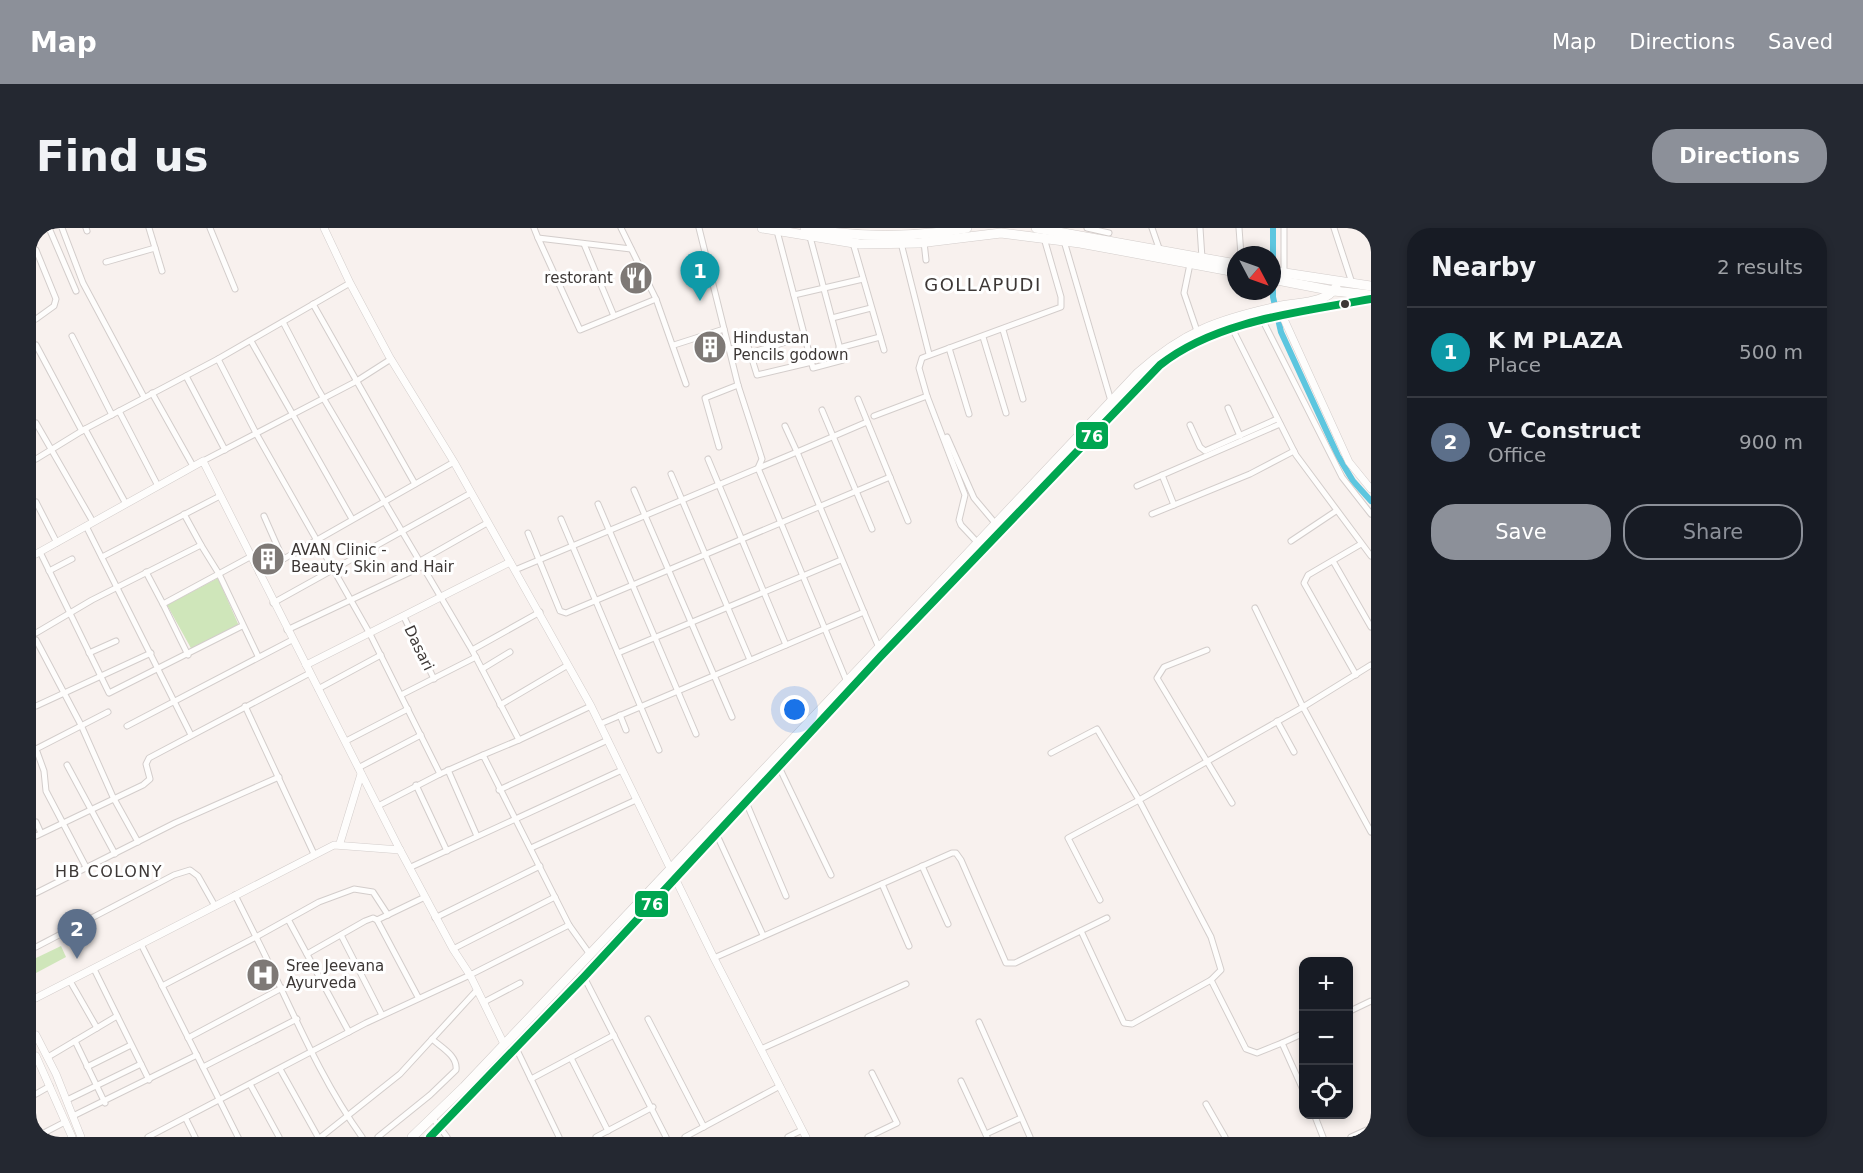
<!DOCTYPE html>
<meta charset="utf-8">
<style>
:root{--surface:#171b24;--page:#242831;--text:#f1f3f6;--muted:#9ea1a6;--line:#363941;--accent:#8c9099}
body{margin:0;font-family:"DejaVu Sans",sans-serif;background:var(--page);color:var(--text)}
.controls{position:absolute;right:18px;bottom:18px;display:grid;overflow:hidden;border-radius:12px;box-shadow:0 3px 9px #0003}
.controls button{width:54px;height:54px;display:grid;place-items:center;padding:0;border:0;border-bottom:2px solid var(--line);background:var(--surface);color:var(--text);font:30px sans-serif}
.compass{position:absolute;left:1191px;top:18px;width:54px;height:54px;border-radius:50%;background:var(--surface);box-shadow:0 3px 9px #0003;rotate:131deg}
.you{position:absolute;left:759px;top:482px;width:21px;height:21px;margin:-15px;border:4px solid #fff;border-radius:50%;background:#1a73e8;box-shadow:0 0 0 9px #1a73e833}
.badge{display:grid;place-items:center;width:39px;height:39px;border-radius:50%;background:var(--accent);color:#fff;font-size:20px;font-weight:700}
.pin{position:absolute;translate:-50% -50px;filter:drop-shadow(0 2px 3px #0008)}
.pin::after{content:'';position:absolute;top:32px;width:21px;height:18px;background:inherit;clip-path:polygon(0 0,100% 0,50% 100%)}
.list{margin:0;padding:0;list-style:none}
h2{display:flex;justify-content:space-between;align-items:center;height:78px;margin:0;padding:0 24px;font-size:26px}
h2 small{font-size:20px;font-weight:400;color:var(--muted)}
.list li{display:grid;grid-template-columns:39px 1fr auto;gap:18px;align-items:center;box-sizing:border-box;height:90px;padding:0 24px;border-top:2px solid var(--line)}
.list b{display:block;font-size:22px;white-space:nowrap}
.list p{margin:0;font-size:20px;white-space:nowrap;color:var(--muted)}
.list em{font-size:20px;font-style:normal;color:var(--muted)}
.actions{display:flex;gap:12px;padding:18px 24px}
.actions a{flex:1;padding:14px 0;border:2px solid var(--accent);border-radius:24px;text-align:center;font-size:21px;color:var(--accent)}
.actions .main{background:var(--accent);color:#fff}
.icon{flex:none;width:33px;height:33px;fill:none;stroke:currentColor;stroke-width:2;stroke-linecap:round;stroke-linejoin:round}
.map{position:relative;flex:none;width:1335px;height:909px;overflow:hidden;border-radius:24px}
header{display:flex;align-items:center;gap:36px;box-sizing:border-box;height:84px;padding:0 30px;background:var(--accent);color:#fff}
header strong{font-size:28px}
nav{display:flex;gap:33px;margin-inline-start:auto;font-size:21px}
.intro{display:flex;align-items:center;justify-content:space-between;box-sizing:border-box;height:144px;padding:0 36px}
h1{margin:0;font-size:42px}
.button{padding:15px 27px;border-radius:24px;background:var(--accent);color:#fff;font-size:21px;font-weight:700}
main{display:flex;gap:36px;padding:0 36px}
aside{flex:1;background:var(--surface);border-radius:24px;box-shadow:0 3px 9px #0003}
.map>svg:first-child{display:block}
</style>
<header>
<strong>Map</strong>
<nav><a>Map</a><a>Directions</a><a>Saved</a></nav>
</header>
<div class="intro"><h1>Find us</h1><a class="button">Directions</a></div>
<main>
<div class="map">
<svg width="1335" height="909" viewBox="0 0 1335 909">
<rect width="100%" height="100%" fill="#f8f1ee"/>
<!-- green -->
<g fill="#cfe6ba">
<polygon points="182,350 203,398 156,422 131,377"/>
<polygon points="25,718 30,729 0,745 0,730"/>
</g>
<g fill="none" stroke-linecap="round" stroke-linejoin="round">
<!-- canal -->
<polyline stroke="#5dc6df" stroke-width="6" points="1237,0 1237,69 1245,104 1302,228 1317,253 1335,273"/>
<!-- minor casing -->
<g stroke="#d3cdcb" stroke-width="7">
<g id="minor">
<polyline points="13,0 40,63"/>
<polyline points="26,0 47,55 108,169"/>
<polyline points="50,0 51,3"/>
<polyline points="113,0 126,43"/>
<polyline points="174,0 199,61"/>
<polyline points="498,0 502,10"/>
<polyline points="585,0 620,71 650,156"/>
<polyline points="663,0 702,157 726,231 722,240 811,454"/>
<polyline points="1051,0 1073,5"/>
<polyline points="1116,0 1124,23"/>
<polyline points="1164,0 1166,30"/>
<polyline points="1203,0 1205,27"/>
<polyline points="1298,0 1316,55"/>
<polyline points="741,3 777,140 807,132 774,9"/>
<polyline points="1028,13 1075,173"/>
<polyline points="888,14 890,32"/>
<polyline points="817,15 848,122"/>
<polyline points="865,15 893,126"/>
<polyline points="548,16 578,88"/>
<polyline points="595,21 502,10 544,102 620,71"/>
<polyline points="0,22 20,71 18,78 0,91"/>
<polyline points="70,34 119,20"/>
<polyline points="1154,36 1148,65 1161,103"/>
<polyline points="1248,45 1248,0"/>
<polyline points="758,67 827,51"/>
<polyline points="277,76 379,256"/>
<polyline points="796,90 835,80"/>
<polyline points="1227,93 1306,249 1335,286"/>
<polyline points="247,94 282,161 436,422 483,512 447,527"/>
<polyline points="1196,100 1260,227 1335,328"/>
<polyline points="967,102 987,171"/>
<polyline points="36,108 76,187"/>
<polyline points="947,109 970,185"/>
<polyline points="215,113 316,291"/>
<polyline points="0,117 46,203"/>
<polyline points="638,117 688,101"/>
<polyline points="803,120 844,109"/>
<polyline points="913,120 933,186"/>
<polyline points="694,121 712,118 721,147 776,134"/>
<polyline points="714,125 750,114"/>
<polyline points="182,131 221,207 334,406 404,546"/>
<polyline points="150,148 189,222"/>
<polyline points="116,165 157,238"/>
<polyline points="891,168 929,267 923,292 925,297 941,314"/>
<polyline points="822,171 872,293"/>
<polyline points="1192,180 1204,208"/>
<polyline points="786,182 836,301"/>
<polyline points="83,183 122,258"/>
<polyline points="838,188 891,168 883,140 886,130 1025,79 1025,69 1008,10"/>
<polyline points="0,195 57,294"/>
<polyline points="1154,197 1164,219 1169,223 1241,191"/>
<polyline points="749,198 761,224 831,194"/>
<polyline points="49,201 90,276"/>
<polyline points="911,209 938,270 959,295"/>
<polyline points="683,219 669,170 702,157"/>
<polyline points="0,231 49,201 182,131 314,55"/>
<polyline points="672,231 750,417"/>
<polyline points="167,233 319,154 355,131"/>
<polyline points="635,246 714,432"/>
<polyline points="1126,247 1138,277"/>
<polyline points="1101,258 1244,196"/>
<polyline points="598,262 696,489"/>
<polyline points="0,274 21,315"/>
<polyline points="562,276 660,506"/>
<polyline points="1116,286 1214,246 1258,223"/>
<polyline points="228,288 247,331"/>
<polyline points="525,291 623,522"/>
<polyline points="50,298 155,507"/>
<polyline points="492,305 524,383 530,385 854,249"/>
<polyline points="1255,313 1300,283"/>
<polyline points="165,317 183,346 222,428"/>
<polyline points="4,324 73,465 206,398"/>
<polyline points="66,329 184,268"/>
<polyline points="384,333 451,295"/>
<polyline points="1297,333 1335,399"/>
<polyline points="479,342 761,224 843,420"/>
<polyline points="13,343 36,331"/>
<polyline points="110,344 127,376"/>
<polyline points="223,345 418,234"/>
<polyline points="237,375 435,265"/>
<polyline points="368,389 398,451"/>
<polyline points="251,402 387,338"/>
<polyline points="0,405 56,372 165,317 148,286"/>
<polyline points="0,412 45,497 77,569 102,614"/>
<polyline points="436,422 504,384"/>
<polyline points="1171,422 1128,439 1121,450 1196,575"/>
<polyline points="53,425 80,413"/>
<polyline points="582,425 805,332"/>
<polyline points="152,427 127,376 214,329"/>
<polyline points="1335,437 1267,479 1335,604"/>
<polyline points="446,441 474,424"/>
<polyline points="1320,447 1268,355 1272,347 1325,316"/>
<polyline points="282,461 345,427"/>
<polyline points="365,467 440,429"/>
<polyline points="464,477 532,437"/>
<polyline points="0,478 115,425"/>
<polyline points="209,478 278,626"/>
<polyline points="584,487 590,502"/>
<polyline points="1241,493 1258,524"/>
<polyline points="564,496 828,384"/>
<polyline points="91,498 256,412"/>
<polyline points="483,512 555,478"/>
<polyline points="310,513 372,481"/>
<polyline points="0,521 8,543 10,563 50,639"/>
<polyline points="0,521 72,484"/>
<polyline points="1015,525 1061,501 1103,572 1032,610 1064,672"/>
<polyline points="31,537 79,626"/>
<polyline points="743,539 795,647"/>
<polyline points="322,540 385,507"/>
<polyline points="412,542 441,608"/>
<polyline points="380,557 411,623"/>
<polyline points="463,562 572,512"/>
<polyline points="710,574 750,668"/>
<polyline points="342,578 404,546 447,527 533,697 553,725"/>
<polyline points="0,594 5,605"/>
<polyline points="680,605 727,707"/>
<polyline points="0,608 107,557 114,551 110,536 113,530 274,445"/>
<polyline points="495,620 600,572"/>
<polyline points="886,638 912,696"/>
<polyline points="375,639 586,542"/>
<polyline points="846,656 873,718"/>
<polyline points="0,665 139,595 243,549"/>
<polyline points="199,667 220,709 283,674 318,661 337,664 352,687"/>
<polyline points="399,690 504,638"/>
<polyline points="253,693 313,804"/>
<polyline points="1045,703 1088,795 1096,796 1175,752 1210,821 1221,825 1246,815 1268,864"/>
<polyline points="305,707 346,787"/>
<polyline points="105,716 202,909"/>
<polyline points="0,719 138,647 154,642 162,648 179,678"/>
<polyline points="417,721 519,669"/>
<polyline points="271,726 329,693 337,690 341,692"/>
<polyline points="678,730 916,625 920,625 925,632 970,735 979,735 1071,690"/>
<polyline points="58,741 113,852"/>
<polyline points="548,749 630,909"/>
<polyline points="1175,752 1185,742 1175,709 1103,572 1267,479 1219,380"/>
<polyline points="34,753 61,800"/>
<path d="M126 758 220 709C254 776 282 848 326 909"/>
<polyline points="382,769 341,692 389,669"/>
<polyline points="448,774 484,755"/>
<polyline points="1312,784 1335,773"/>
<polyline points="612,791 668,899"/>
<polyline points="943,794 994,909"/>
<polyline points="152,810 246,760"/>
<polyline points="39,813 69,875"/>
<polyline points="1246,815 1268,805"/>
<polyline points="480,820 495,851 578,807"/>
<polyline points="725,821 870,756"/>
<polyline points="12,829 81,788"/>
<polyline points="535,830 572,903"/>
<polyline points="51,839 95,817"/>
<polyline points="167,839 261,791"/>
<polyline points="244,841 282,909"/>
<polyline points="495,851 523,909"/>
<polyline points="925,853 951,909"/>
<polyline points="214,856 243,909"/>
<polyline points="0,866 14,858"/>
<polyline points="31,872 105,836"/>
<polyline points="1170,876 1189,909"/>
<polyline points="1278,886 1287,909"/>
<polyline points="37,888 161,827"/>
<polyline points="396,889 411,909"/>
<polyline points="150,891 159,909"/>
<polyline points="950,906 985,890"/>
<polyline points="0,909 29,894"/>
<polyline points="112,909 330,795 434,747 533,697"/>
<polyline points="285,909 364,846 441,762"/>
<path d="M342 909 394 867 420 842C422 828 405 819 396 811"/>
<polyline points="560,909 617,879"/>
<polyline points="649,909 744,858"/>
<polyline points="752,909 766,902"/>
<polyline points="832,909 861,895 836,845"/>
<polyline points="1315,909 1335,900"/>
</g>
</g>
<!-- tertiary casing -->
<g stroke="#d3cdcb" stroke-width="8">
<g id="tertiary">
<polyline points="288,0 314,55 353,128 418,234 555,478 678,730 770,909"/>
<polyline points="1247,89 1313,234 1335,261"/>
<polyline points="0,326 167,233 364,622 417,721 434,747 468,816"/>
<polyline points="270,437 474,334"/>
<polyline points="304,615 325,546"/>
<polyline points="0,770 298,617 364,622"/>
<polyline points="0,807 20,846 45,909"/>
<polyline points="0,828 36,909"/>
</g>
</g>
<!-- primary casing -->
<g stroke="#d3cdcb" stroke-width="10">
<g id="primary">
<path d="M376 909 428 859 595 683 1102 145C1148 104 1182 92 1241 79 1260 74 1289 77 1300 59"/>
<path d="M394 909 548 749 845 428 1124 137C1181 92 1265 84 1335 71"/>
</g>
</g>
<!-- trunk casing -->
<g stroke="#d3cdcb" stroke-width="10">
<g id="trunk">
<polyline points="726,0 824,16 883,15 965,5 1044,15 1200,44"/>
<path d="M769 0C823 10 876 10 931 0"/>
<polyline points="1000,0 1200,36"/>
<polyline points="1236,43 1335,58"/>
<polyline points="1236,51 1298,63 1335,67"/>
</g>
</g>
<!-- minor -->
<use href="#minor" stroke="#fefdfc" stroke-width="5"/>
<!-- tertiary -->
<use href="#tertiary" stroke="#fefdfc" stroke-width="7"/>
<!-- primary -->
<use href="#primary" stroke="#fefdfc" stroke-width="9"/>
<!-- trunk -->
<use href="#trunk" stroke="#fefdfc" stroke-width="9"/>
<!-- bus-1 casing -->
<g stroke="#fff" stroke-width="12">
<path id="bus-1" d="M394 909 548 749 845 428 1124 137C1181 92 1265 84 1335 71"/>
</g>
<!-- bus-1 -->
<use href="#bus-1" stroke="#00a651" stroke-width="8"/>
</g>
<!-- icons -->
<defs>
<g id="restaurant-disc" transform="scale(1.725)"><circle r="9.5" fill="#7e7976" stroke="#fff"/><path d="M-5-6h1v4h1v-4h1v4h1v-4h1v5L-1.5 .5V6h-2V.5L-5-1ZM5-6V6H3V1.5H1.5Q1.5-4 5-6Z" fill="#fff"/></g>
<g id="building-disc" transform="scale(1.725)"><circle r="9.5" fill="#7e7976" stroke="#fff"/><path d="M-4-6H4V6H1V3H-1V6H-4ZM-2.5-4.3h1.7v1.8h-1.7ZM.8-4.3h1.7v1.8H.8ZM-2.5-1h1.7V.8h-1.7ZM.8-1h1.7V.8H.8Z" fill="#fff"/></g>
<g id="hospital-disc" transform="scale(1.725)"><circle r="9.5" fill="#7e7976" stroke="#fff"/><path d="M-5-5h3v3.5h4V-5h3V5h-3V1.5h-4V5h-3Z" fill="#fff"/></g>
</defs>
<g fill-rule="evenodd">
<use href="#restaurant-disc" x="600" y="50"/>
<use href="#building-disc" x="674" y="119"/>
<use href="#building-disc" x="232" y="331"/>
<use href="#hospital-disc" x="227" y="747"/>
</g>
<!-- markers -->
<circle fill="#3d3836" stroke="#fff" stroke-width="2" cx="1309" cy="76" r="5"/>
<g text-anchor="middle" stroke-width="6" stroke-linejoin="round" paint-order="stroke">
<!-- poi labels -->
<g font-size="15" fill="#3d3836" stroke="#fff" text-anchor="start">
<text x="577" y="55" text-anchor="end">restorant</text>
<text x="697" y="115">Hindustan<tspan x="697" dy="17">Pencils godown</tspan></text>
<text x="255" y="327">AVAN Clinic -<tspan x="255" dy="17">Beauty, Skin and Hair</tspan></text>
<text x="250" y="743">Sree Jeevana<tspan x="250" dy="17">Ayurveda</tspan></text>
</g>
<!-- street labels -->
<g font-size="15" fill="#3d3836" stroke="#fff">
<text transform="translate(383 420) rotate(64)" y="5">Dasari</text>
</g>
<!-- neighbourhood labels -->
<g font-size="16" letter-spacing="1.5" fill="#3d3836" stroke="#fff">
<text x="73" y="649">HB COLONY</text>
</g>
<!-- quarter labels -->
<g font-size="18" letter-spacing="1.5" fill="#3d3836" stroke="#fff">
<text x="947" y="63">GOLLAPUDI</text>
</g>
</g>
<g stroke="#fff" stroke-width="2">
<rect x="1039" y="193" width="34" height="29" rx="6" fill="#00a651"/>
<rect x="598" y="662" width="35" height="28" rx="6" fill="#00a651"/>
</g>
<g font-size="16" text-anchor="middle" font-weight="bold" fill="#fff">
<text x="1056" y="214">76</text>
<text x="616" y="682">76</text>
</g>
</svg>
<div class="controls">
<button>+</button>
<button>−</button>
<button><svg class="icon" aria-label="locate" viewBox="0 0 24 24"><circle cx="12" cy="12" r="6"/><path d="M12 2v4M12 18v4M2 12h4M18 12h4"/></svg></button>
</div>
<svg class="compass" viewBox="-18 -18 36 36"><path d="M0-13l5 13h-10z" fill="#e53935"/><path d="M0 13l5-13h-10z" fill="#9ea1a6"/></svg>
<div class="you"></div>
<div class="pin badge" style="left:664px;top:73px;background:#0f9aa8">1</div>
<div class="pin badge" style="left:41px;top:731px;background:#5c6f8a">2</div>
</div>
<aside>
<h2>Nearby<small>2 results</small></h2>
<ul class="list">
<li><span class="badge" style="background:#0f9aa8">1</span><div><b>K M PLAZA</b><p>Place</p></div><em>500 m</em></li>
<li><span class="badge" style="background:#5c6f8a">2</span><div><b>V- Construct</b><p>Office</p></div><em>900 m</em></li>
</ul>
<div class="actions"><a class="main">Save</a><a>Share</a></div>
</aside>
</main>
